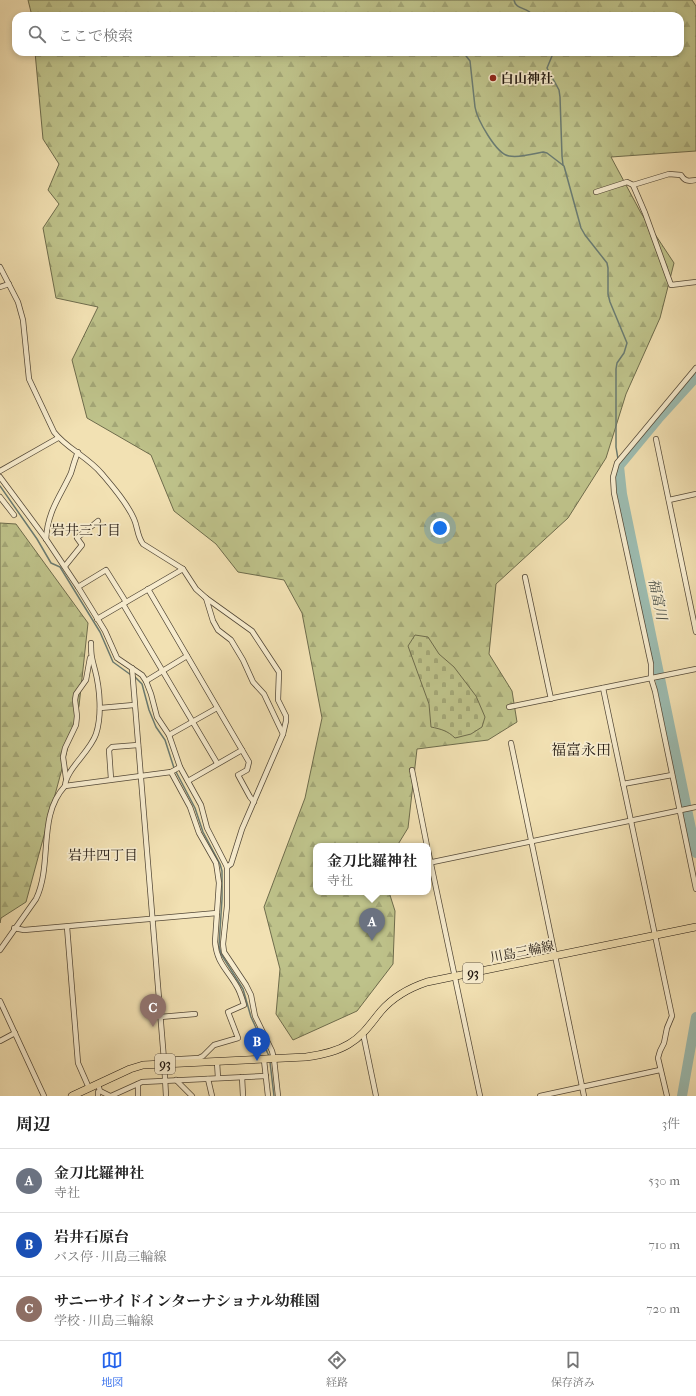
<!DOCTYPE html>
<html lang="ja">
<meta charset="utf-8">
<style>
:root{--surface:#fff;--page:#f2f2f2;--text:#222;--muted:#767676;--line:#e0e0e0;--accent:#2563eb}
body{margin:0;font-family:"IM FELL French Canon","Noto Serif JP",serif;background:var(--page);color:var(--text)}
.you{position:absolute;left:440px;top:528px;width:14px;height:14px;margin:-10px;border:3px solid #fff;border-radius:50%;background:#1a73e8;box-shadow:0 0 0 6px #1a73e833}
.badge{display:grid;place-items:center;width:26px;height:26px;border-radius:50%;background:var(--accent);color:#fff;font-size:13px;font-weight:700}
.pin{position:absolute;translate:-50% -33px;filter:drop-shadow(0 1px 2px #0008)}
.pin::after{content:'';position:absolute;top:21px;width:14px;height:12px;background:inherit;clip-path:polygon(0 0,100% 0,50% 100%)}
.popup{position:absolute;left:313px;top:843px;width:118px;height:52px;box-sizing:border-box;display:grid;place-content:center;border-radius:8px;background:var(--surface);filter:drop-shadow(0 1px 3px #0005);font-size:13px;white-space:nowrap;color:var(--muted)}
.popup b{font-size:15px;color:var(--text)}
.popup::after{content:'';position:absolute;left:50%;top:100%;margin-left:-8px;border:8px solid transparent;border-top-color:var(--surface)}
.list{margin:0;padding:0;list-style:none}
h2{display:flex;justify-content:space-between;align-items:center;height:52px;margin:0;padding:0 16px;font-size:17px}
h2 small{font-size:13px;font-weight:400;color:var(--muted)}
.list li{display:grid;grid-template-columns:26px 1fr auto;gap:12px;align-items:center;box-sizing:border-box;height:64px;padding:0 16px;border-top:1px solid var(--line)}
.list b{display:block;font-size:15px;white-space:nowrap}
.list p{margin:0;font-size:13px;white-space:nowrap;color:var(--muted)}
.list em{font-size:13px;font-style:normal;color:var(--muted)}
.icon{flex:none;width:22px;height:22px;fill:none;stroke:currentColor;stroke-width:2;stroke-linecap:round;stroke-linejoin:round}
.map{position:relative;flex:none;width:696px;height:1096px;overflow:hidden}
.search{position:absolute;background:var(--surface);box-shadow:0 2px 6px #0003;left:12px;right:12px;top:12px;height:44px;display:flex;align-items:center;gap:10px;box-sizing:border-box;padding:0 14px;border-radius:12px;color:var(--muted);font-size:15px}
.sheet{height:244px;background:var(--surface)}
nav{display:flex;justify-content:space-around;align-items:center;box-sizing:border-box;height:56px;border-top:1px solid var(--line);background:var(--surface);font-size:11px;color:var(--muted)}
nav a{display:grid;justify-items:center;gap:2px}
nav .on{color:var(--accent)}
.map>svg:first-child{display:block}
</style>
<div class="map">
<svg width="696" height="1096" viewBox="0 0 696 1096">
<defs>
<pattern id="forest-firs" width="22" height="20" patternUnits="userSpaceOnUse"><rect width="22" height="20" fill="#bec28a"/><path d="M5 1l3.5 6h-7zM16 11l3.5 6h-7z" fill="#a3a676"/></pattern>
<pattern id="cemetery-stones" width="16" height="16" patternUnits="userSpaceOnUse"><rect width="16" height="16" fill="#bec28a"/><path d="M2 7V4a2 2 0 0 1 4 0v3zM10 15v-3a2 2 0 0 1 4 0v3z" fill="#a3a676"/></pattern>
</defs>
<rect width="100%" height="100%" fill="#f2e1b3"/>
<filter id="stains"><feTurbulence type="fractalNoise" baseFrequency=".005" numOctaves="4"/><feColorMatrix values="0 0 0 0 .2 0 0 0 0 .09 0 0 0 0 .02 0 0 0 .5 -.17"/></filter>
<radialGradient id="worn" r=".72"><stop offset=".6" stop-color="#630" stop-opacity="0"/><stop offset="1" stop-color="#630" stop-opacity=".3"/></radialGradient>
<!-- forest -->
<g fill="url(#forest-firs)" stroke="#6e6c4c">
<polygon points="28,0 692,0 696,6 696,151 611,157 641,213 674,263 660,318 626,394 606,458 568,518 496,584 489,654 512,691 517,722 488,740 417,749 408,828 397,846 316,846 316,892 389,892 395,911 393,964 357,1011 293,1040 276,1014 280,969 264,907 305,798 322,718 302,613 284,580 238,572 216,544 174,511 151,455 87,418 72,360 98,307 56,298 43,228 59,204 48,190 59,164 43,139 35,52 680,52 680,16 32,16"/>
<polygon points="0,523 16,524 88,623 79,706 26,902 1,918 0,923"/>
</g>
<!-- cemetery -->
<path fill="url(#cemetery-stones)" stroke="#6e6c4c" d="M415 635 428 637 439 654 454 667 476 696 485 717 482 727 471 734 455 738C448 731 441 729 431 727L429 704 408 646Z"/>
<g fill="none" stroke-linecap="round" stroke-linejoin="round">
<!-- stream -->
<g stroke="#6a7a70" stroke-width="1.5">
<path d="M514 0C516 11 528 6 533 16"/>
<path d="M463 52 470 61 475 107C477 119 496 154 509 156 520 158 533 154 543 152L547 153 564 166 581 228 585 235 607 263 608 268V294L610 302 627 343 624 353 617 363 616 369V447L618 459"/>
<polyline points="551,52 552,56 547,68 559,90 560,97 562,156 563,165"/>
<polyline points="0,486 37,539 51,563 60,567 100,632 113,662 131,675"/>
<polyline points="135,677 142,684 149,710 156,727 165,740 174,768 195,808 203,832 220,864 222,871 222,899 219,946 221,954 243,989 251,1017 269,1056"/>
<polyline points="270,1062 274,1096"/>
</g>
<!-- river -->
<g stroke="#9cbcb1" stroke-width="10">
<polyline points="696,377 658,419 619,466 622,494 696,853"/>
<polyline points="682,1096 696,1017"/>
</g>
<!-- minor casing -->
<g stroke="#544938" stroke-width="6">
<g id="minor">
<polyline points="633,185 645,213 671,285 696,282"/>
<path d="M596 192 627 182 633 185 669 174 681 175C685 182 689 181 696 180"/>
<path d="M0 267 18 302 23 320 29 379 54 432C66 448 88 457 102 474 113 487 127 503 134 519 138 528 137 536 143 544L183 569 196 589 206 598 213 621 218 630 231 640 243 660 253 682 264 694 283 734 242 829 231 864 227 867"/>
<polyline points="0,287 9,284"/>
<polyline points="696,368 617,463 613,477 614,493 651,664 651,678 655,691 696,889"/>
<polyline points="656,439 696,632"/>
<polyline points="0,471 58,438"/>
<polyline points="0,477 46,539 78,587 105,631 117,658 142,675 146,681 151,694 157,717 169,735 180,767 201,805 207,828 227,867 227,906 223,944 224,952 246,985 251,995 255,1016 272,1051 274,1059 278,1096"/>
<polyline points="0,497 14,515"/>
<polyline points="669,500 696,494"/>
<path d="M46 539C48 510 60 497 71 473 73 466 75 459 78 452"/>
<polyline points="65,566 82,545 77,538 98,521"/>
<polyline points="525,577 551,699"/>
<polyline points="78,587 106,570 126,602"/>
<polyline points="148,589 242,750 188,781"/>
<polyline points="206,598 252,631 279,672 278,700 286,716 286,721 283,734"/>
<polyline points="123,604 217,763"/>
<polyline points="97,619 183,569"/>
<polyline points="132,668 164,1060 166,1096"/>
<polyline points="146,681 187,656"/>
<polyline points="603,688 672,1016 667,1028 664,1043 660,1051 658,1058 667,1096"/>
<polyline points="509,707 696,669"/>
<polyline points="100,708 134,705"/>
<polyline points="169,735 217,708"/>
<polyline points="511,743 584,1096"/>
<polyline points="242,750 249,762 247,770 238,775 250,797 254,802"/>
<polyline points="412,770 427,846"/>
<polyline points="66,778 63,757 65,748 76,725 77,716 75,700 76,694 86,680 90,658"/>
<polyline points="111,779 109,750 112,747 138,745"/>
<polyline points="623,784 672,775"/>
<path d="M65 786C66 769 90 752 96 734 102 716 100 689 95 670 92 659 91 656 91 643"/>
<polyline points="428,850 480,1096"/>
<polyline points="428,863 696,807"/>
<polyline points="67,927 78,1063 89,1088"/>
<polyline points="14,928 24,930 217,913"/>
<path d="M0 950 36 899C53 864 37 816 65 786L171 772 180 767"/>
<polyline points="0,1001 44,1096"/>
<polyline points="160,1017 195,1014"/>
<polyline points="363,1033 376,1096"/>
<polyline points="0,1041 15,1033"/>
<path d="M164 1060 199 1058 203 1056 214 1045 238 1038 228 1012 244 1005C242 998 240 991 236 985 226 968 217 963 215 942L219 883 217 869 216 863 199 833 190 807 171 772"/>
<polyline points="264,1060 268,1096"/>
<polyline points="217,1062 218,1078"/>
<polyline points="242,1077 243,1096"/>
<polyline points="208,1079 212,1096"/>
<polyline points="176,1080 192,1096"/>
<polyline points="98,1084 100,1091 110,1096"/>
<polyline points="138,1084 138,1096"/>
<polyline points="98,1096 98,1092 100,1091"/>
<polyline points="111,1096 142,1082 266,1076"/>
<polyline points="540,1096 660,1070"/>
</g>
</g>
<!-- primary casing -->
<g stroke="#1f160f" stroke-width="8">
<path id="primary" d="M72 1096 130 1069 143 1065 306 1057C321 1055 336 1052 349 1044 363 1036 371 1023 381 1011 394 996 409 988 427 982L696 927"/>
</g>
<!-- minor -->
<use href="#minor" stroke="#f7ecce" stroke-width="4.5"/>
<!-- primary -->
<use href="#primary" stroke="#f2e1b3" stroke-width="7"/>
</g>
<!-- markers -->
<circle fill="#8f2418" stroke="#f7ecce" stroke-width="1.5" cx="493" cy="78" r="4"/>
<g text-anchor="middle" stroke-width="3.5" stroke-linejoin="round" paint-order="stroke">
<!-- shield labels -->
<g fill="#f7ecce" stroke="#605648" stroke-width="1">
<rect x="463" y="963" width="20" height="20" rx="3"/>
<rect x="155" y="1054" width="20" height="20" rx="3"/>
</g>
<g font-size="12" font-weight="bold" fill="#1f160f">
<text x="473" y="977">93</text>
<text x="165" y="1068">93</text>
</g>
<!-- poi labels -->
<g font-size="13" font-weight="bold" fill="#1f160f" stroke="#f7ecce" text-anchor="start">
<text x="501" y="83">白山神社</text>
</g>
<!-- street labels -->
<g font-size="13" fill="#1f160f" stroke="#f7ecce">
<text transform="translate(522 951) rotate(-11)" y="5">川島三輪線</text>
</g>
<!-- neighbourhood labels -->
<g font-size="14" fill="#1f160f" stroke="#f7ecce">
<text x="86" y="535">岩井三丁目</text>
<text x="103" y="860">岩井四丁目</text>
</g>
<!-- water labels -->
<g font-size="14" font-style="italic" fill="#4b5048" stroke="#f7ecce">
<text transform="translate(658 599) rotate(78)" y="5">福富川</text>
</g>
<!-- quarter labels -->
<g font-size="15" fill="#1f160f" stroke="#f7ecce">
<text x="581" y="755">福富永田</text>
</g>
</g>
<rect width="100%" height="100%" filter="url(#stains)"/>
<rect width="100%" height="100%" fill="url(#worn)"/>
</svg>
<div class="you"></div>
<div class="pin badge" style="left:372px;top:941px;background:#6b7280">A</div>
<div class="popup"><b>金刀比羅神社</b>寺社</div>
<div class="pin badge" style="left:257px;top:1061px;background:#1a4fb4">B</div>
<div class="pin badge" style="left:153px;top:1027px;background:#8d6e63">C</div>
<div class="search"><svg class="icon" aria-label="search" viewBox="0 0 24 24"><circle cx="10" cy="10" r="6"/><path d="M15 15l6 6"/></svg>ここで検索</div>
</div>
<section class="sheet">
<h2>周辺<small>3件</small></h2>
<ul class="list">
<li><span class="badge" style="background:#6b7280">A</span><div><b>金刀比羅神社</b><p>寺社</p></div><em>530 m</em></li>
<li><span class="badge" style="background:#1a4fb4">B</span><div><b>岩井石原台</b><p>バス停 · 川島三輪線</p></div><em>710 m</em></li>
<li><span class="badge" style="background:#8d6e63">C</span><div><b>サニーサイドインターナショナル幼稚園</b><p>学校 · 川島三輪線</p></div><em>720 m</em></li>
</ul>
</section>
<nav>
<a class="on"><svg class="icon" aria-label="map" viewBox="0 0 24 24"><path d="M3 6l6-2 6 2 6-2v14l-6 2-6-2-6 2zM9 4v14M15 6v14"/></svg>地図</a>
<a><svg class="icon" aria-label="directions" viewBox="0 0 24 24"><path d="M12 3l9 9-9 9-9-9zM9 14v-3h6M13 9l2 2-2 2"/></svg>経路</a>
<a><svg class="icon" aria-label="saved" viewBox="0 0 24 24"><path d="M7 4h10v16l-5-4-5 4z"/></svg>保存済み</a>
</nav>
